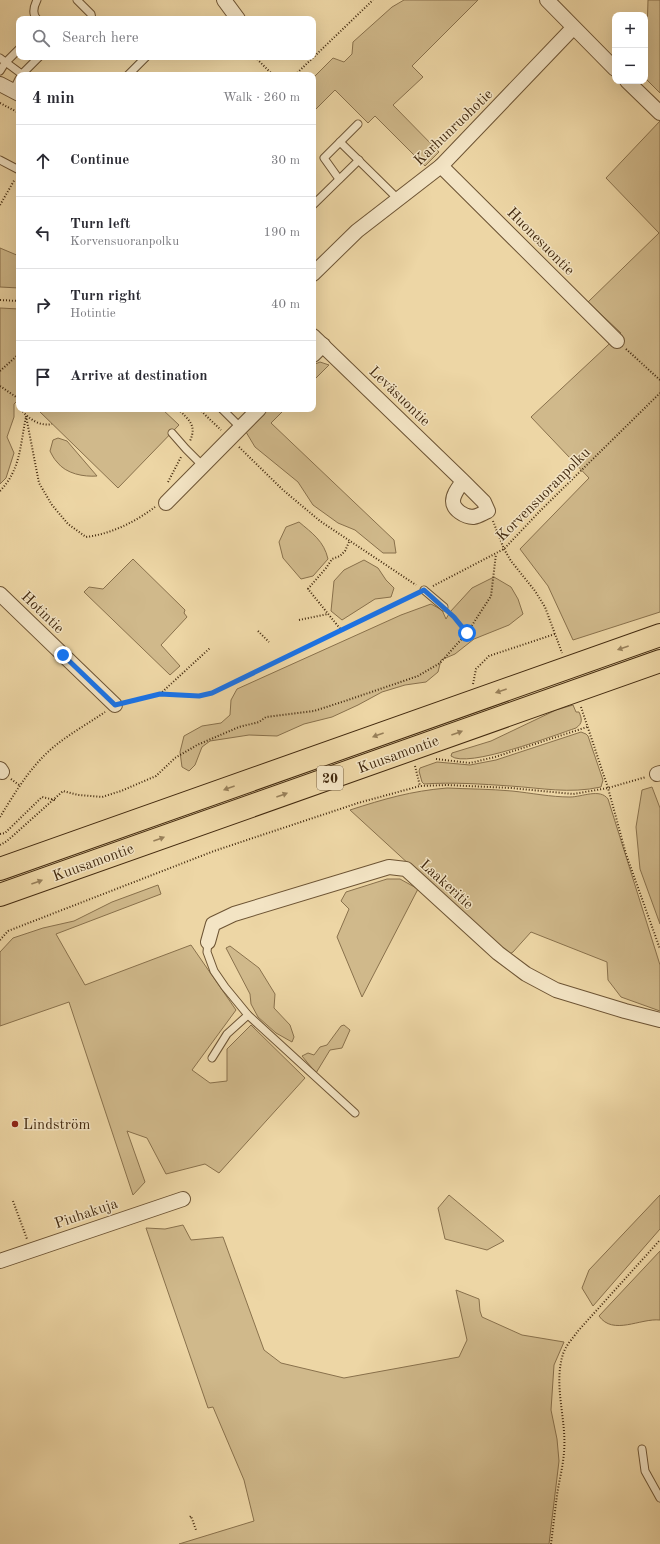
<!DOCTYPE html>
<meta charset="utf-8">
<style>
:root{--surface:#fff;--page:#f7f7f7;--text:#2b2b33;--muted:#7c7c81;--line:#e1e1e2}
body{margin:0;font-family:"Old Standard TT",serif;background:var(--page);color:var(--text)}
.controls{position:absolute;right:12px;top:12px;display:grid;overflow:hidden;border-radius:8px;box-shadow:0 4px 16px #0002}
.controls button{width:36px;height:36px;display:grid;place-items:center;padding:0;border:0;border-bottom:1px solid var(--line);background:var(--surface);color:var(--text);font:20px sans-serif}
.stop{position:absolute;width:12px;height:12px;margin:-9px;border:3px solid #1a73e8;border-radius:50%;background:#fff}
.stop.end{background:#1a73e8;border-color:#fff;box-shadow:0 1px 4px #0008}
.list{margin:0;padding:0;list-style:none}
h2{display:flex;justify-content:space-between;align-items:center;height:52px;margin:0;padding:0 16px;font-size:17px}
h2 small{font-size:13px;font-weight:400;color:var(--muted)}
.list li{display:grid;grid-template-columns:26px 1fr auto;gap:12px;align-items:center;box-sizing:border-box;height:72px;padding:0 16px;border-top:1px solid var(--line)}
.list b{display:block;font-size:15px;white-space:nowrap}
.list p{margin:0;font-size:13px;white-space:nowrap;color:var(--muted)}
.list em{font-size:13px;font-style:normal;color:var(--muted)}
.icon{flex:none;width:22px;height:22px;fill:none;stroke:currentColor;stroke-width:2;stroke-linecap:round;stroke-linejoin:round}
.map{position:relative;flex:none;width:660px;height:1544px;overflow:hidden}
.search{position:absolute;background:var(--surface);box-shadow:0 4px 16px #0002;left:16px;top:16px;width:300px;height:44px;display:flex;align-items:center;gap:10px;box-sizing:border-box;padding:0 14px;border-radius:8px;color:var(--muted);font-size:15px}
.panel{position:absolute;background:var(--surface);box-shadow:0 4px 16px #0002;left:16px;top:72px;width:300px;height:340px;border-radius:8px}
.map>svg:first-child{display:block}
</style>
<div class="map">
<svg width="660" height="1544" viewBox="0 0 660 1544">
<rect width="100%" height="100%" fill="#edd6a5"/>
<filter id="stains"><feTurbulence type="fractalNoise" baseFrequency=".005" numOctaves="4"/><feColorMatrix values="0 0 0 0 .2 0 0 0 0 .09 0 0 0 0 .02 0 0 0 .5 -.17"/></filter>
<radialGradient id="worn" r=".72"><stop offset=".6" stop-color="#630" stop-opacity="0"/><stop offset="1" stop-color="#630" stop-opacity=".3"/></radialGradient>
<!-- green -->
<g fill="#d0b98b" stroke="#89714c">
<polygon points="404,0 478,0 412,66 423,77 393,105 439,152 425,166 375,116 368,123 335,90 313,112 313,78 333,58 344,62 352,54 353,42 392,7"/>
<polygon points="648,0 660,0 660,93 645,78 645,35 647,33"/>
<polygon points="660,121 660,612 573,640 548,586 520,549 589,478 531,417 621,333 588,302 659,233 606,178"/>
<polygon points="0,248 19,256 19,288 0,287"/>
<polygon points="0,308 19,309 19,399 14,404 14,417 7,437 14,453 6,478 0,484"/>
<polygon points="320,362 329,365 313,381 313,365"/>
<polygon points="37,409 162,409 179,425 118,488"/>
<polygon points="268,409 285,409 271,423 394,540 396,553 383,553 355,530 338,523 313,505 298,482 255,447 246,432"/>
<path d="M58 438 67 441 97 476C84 477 66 474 57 462 54 459 52 455 50 451L53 440Z"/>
<path d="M299 522C312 533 324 541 328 559L313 576 301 579 283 558 279 542 286 527Z"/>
<polygon points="133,559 185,610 184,613 187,617 161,645 180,666 170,675 84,592 89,587 103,589"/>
<polygon points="364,560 378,568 386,580 394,588 391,597 375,599 342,620 331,611 334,581 344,570"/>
<polygon points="494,577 511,587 518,599 523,614 509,625 474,639 455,654 441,660 438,672 426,682 405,685 382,692 358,705 332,717 304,724 277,736 249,735 210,741 202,747 195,765 189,771 182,767 180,752 184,736 202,726 221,723 230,715 231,700 237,689 401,615 431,604 442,610 446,619 450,612 472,588"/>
<path d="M573 705 576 712H579C582 719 583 723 576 728 555 735 467 769 451 756L452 753 491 741 556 710Z"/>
<path d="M581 732 586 734 588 736 603 780 601 787C569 794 542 788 510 786 481 784 453 782 424 784L422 782 419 771 420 768 437 762 470 765 496 760Z"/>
<polygon points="652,787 660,808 660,924 640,869 636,827 642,790"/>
<path d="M447 788C468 789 490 789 512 791 531 793 551 797 570 797 582 797 600 788 608 799L660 965V1011L621 997 608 980 607 962 531 932 513 952 508 955 350 810C384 799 411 791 447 788Z"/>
<polygon points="387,879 400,879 418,889 362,997 337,937 349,909 341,901 346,892"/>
<polygon points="158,885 161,894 56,934 85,985 191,945 236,1010 192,1070 210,1083 227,1081 227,1049 251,1025 305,1078 219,1173 205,1164 166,1174 147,1138 127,1131 145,1182 133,1195 69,1002 0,1026 0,952 13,938 43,928 74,921 112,902"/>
<polygon points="230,946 259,968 275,994 274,1008 290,1025 294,1037 292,1042 276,1033 258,1017 251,1004 250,994 226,948"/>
<polygon points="344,1025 350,1030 342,1048 330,1050 316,1073 302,1056 308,1053 314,1055 320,1047 327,1045 341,1026"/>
<polygon points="449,1195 504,1241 487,1250 445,1239 438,1208"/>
<polygon points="660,1195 660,1229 593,1306 582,1288 589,1270"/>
<polygon points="183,1225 191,1240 223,1237 264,1350 281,1363 344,1378 459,1357 467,1340 456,1290 479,1299 480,1311 482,1317 522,1335 564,1342 554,1365 551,1410 557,1439 559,1461 549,1544 179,1544 254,1521 244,1480 213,1407 208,1408 146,1228 165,1229"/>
<path d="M660 1251V1320C640 1318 613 1336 599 1316Z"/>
</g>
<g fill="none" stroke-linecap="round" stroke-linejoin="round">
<!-- lane casing -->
<g stroke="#6d5434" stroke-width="9">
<g id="lane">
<path d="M37 0C34 6 32 14 37 19"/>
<polyline points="77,0 91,14 92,19"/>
<polyline points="0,58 23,75"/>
<polyline points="0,71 5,63 19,49"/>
<polyline points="21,75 39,57"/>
<polyline points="128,75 146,57"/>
<polyline points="13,91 19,79"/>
<polyline points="340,142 398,199"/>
<polyline points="0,160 19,170"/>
<polyline points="339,179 324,158 358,124"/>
<polyline points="313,205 359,160"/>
<polyline points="222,409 241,428"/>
<polyline points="172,433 186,449 203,466"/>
<polyline points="424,590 444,607"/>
<polyline points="208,942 207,952 214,971 225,987 248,1015 355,1113"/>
<polyline points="212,1058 227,1034 248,1015"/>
<polyline points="642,1449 645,1471 660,1498"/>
</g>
</g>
<!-- street casing -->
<g stroke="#6d5434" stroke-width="16">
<g id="street">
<polyline points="224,0 238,19"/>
<polyline points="547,0 615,69"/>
<polyline points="627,81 660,113"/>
<polyline points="0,84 19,94"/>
<polyline points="441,166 617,341"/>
<polyline points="313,274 357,231 441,166 573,28"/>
<path d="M313 336 463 481 484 502 488 511C483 513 479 516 473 517 465 517 453 510 453 501 453 494 459 487 463 481"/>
<polyline points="313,355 323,345"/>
<polyline points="166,503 259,409"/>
<polyline points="0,594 115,705"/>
<polyline points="0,769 2,772"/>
<polyline points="657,774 660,773"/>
<polyline points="208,942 213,924 234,914 389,867 406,869 498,953 526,974 556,990 625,1011 660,1020"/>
<polyline points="0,1261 183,1199"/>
</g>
</g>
<!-- highway casing -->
<g stroke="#42290e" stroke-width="24">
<g id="highway">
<polyline points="0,869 660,635"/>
<polyline points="0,895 660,661"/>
</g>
</g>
<!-- path -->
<g stroke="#42290e" stroke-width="2" stroke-dasharray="1 2" stroke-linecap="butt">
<polyline points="255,57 273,75"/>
<polyline points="295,75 373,0"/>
<polyline points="0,103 19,113"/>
<polyline points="0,205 15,179"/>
<polyline points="0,300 19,301"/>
<polyline points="626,349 660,380"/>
<polyline points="0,371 19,354"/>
<polyline points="0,386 19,399"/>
<path d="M21 409C27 418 40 427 52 424"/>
<path d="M178 409C189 420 197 425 190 441"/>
<polyline points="199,409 221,430"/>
<path d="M26 416 39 483 52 505 68 524 86 537C111 534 135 522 155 507"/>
<polyline points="239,447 283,490 320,521 416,585"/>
<polyline points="168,482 181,457"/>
<path d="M0 491C21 469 20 445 26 417"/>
<polyline points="493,521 504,549 511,561 535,591 545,607 562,653"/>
<polyline points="433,586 504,549 540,511 660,393"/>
<polyline points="450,613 467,633"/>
<polyline points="299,620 328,614"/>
<polyline points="258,631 269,642"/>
<polyline points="342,631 308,589 326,568 332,559 340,556 345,551 350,540"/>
<polyline points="473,684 476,669 489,656 555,634"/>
<polyline points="160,694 210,648"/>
<polyline points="127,702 160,694 199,696 212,693 416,594"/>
<polyline points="581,707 608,788 626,854 660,949"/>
<polyline points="436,759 470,763 495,757 587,727"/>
<polyline points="415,766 420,786"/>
<polyline points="11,779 19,785"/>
<path d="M0 817C16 791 32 764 56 745 71 733 89 723 105 712"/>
<polyline points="0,834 5,833 42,797 55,800"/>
<polyline points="0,845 7,841 63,791 78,795 102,797 121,791 156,776 175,758 197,745 239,727 259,722 266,717 314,711 345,701 418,676 440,663 467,633 491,596 496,554"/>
<polyline points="0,940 8,931 214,851 358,803 420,786 447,785 511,788 573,794 608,788 646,777"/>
<polyline points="13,1201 27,1239"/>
<polyline points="190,1517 191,1516 196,1530"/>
<path d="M551 1544C553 1528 555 1511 557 1495 559 1481 563 1467 564 1452 567 1420 553 1386 563 1354 566 1345 573 1338 578 1331L660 1240"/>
</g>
<!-- lane -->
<use href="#lane" stroke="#f3e4c4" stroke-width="7"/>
<!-- street -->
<use href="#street" stroke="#f3e4c4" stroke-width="14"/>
<!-- highway -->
<use href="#highway" stroke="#edd6a5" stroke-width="22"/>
</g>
<!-- one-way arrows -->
<defs><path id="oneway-solid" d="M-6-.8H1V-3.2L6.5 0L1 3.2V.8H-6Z"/></defs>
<g fill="#98805a">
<use href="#oneway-solid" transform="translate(623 648) rotate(161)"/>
<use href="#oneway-solid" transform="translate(501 691) rotate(161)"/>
<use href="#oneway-solid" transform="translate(457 733) rotate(-20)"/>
<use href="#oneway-solid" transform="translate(378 735) rotate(160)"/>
<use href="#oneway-solid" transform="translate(229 788) rotate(160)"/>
<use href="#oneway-solid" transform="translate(282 795) rotate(-20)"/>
<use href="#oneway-solid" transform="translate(159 839) rotate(-20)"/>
<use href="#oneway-solid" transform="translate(37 882) rotate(-20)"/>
</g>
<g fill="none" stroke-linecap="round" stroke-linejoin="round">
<!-- route -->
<polyline stroke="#1a73e8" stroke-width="5" points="63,655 115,705 160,694 199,696 212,693 424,590 454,617 467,633"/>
</g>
<!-- markers -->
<circle fill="#8f2418" stroke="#f3e4c4" stroke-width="1.5" cx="15" cy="1124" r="4"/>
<g text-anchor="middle" stroke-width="3" stroke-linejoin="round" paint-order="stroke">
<!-- shield labels -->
<rect fill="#f3e4c4" stroke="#776145" stroke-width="1" x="317" y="766" width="26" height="24" rx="3"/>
<g font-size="14" font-weight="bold" fill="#42290e">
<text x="330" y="783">20</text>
</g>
<!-- street labels -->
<g font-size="15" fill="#42290e" stroke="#f3e4c4">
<text transform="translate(453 127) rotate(-44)" y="5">Karhunruohotie</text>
<text transform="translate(541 241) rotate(45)" y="5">Huonesuontie</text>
<text transform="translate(400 396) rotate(44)" y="5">Leväsuontie</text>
<text transform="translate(543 494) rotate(-45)" y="5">Korvensuoranpolku</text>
<text transform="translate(43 612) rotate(44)" y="5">Hotintie</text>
<text transform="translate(398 754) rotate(-20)" y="5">Kuusamontie</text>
<text transform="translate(93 862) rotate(-20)" y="5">Kuusamontie</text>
<text transform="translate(447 884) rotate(42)" y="5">Laakeritie</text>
<text transform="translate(86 1213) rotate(-19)" y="5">Piuhakuja</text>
</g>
<!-- poi labels -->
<g font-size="15" fill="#42290e" stroke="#f3e4c4" text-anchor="start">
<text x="23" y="1129">Lindström</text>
</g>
</g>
<rect width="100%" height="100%" filter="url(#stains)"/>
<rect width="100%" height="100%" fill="url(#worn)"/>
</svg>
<div class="controls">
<button>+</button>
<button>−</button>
</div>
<div class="stop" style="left:467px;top:633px"></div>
<div class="stop end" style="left:63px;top:655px"></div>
<div class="search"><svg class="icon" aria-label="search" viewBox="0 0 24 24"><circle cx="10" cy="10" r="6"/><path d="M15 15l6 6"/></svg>Search here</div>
<section class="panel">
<h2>4 min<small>Walk · 260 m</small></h2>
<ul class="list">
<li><svg class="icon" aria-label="ahead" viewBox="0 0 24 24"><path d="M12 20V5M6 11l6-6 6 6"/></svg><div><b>Continue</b></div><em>30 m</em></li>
<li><svg class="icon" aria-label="left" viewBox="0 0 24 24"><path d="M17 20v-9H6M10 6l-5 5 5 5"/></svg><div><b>Turn left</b><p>Korvensuoranpolku</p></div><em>190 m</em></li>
<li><svg class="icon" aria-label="right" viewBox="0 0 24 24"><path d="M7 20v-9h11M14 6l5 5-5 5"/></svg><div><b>Turn right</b><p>Hotintie</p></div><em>40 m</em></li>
<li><svg class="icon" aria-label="arrive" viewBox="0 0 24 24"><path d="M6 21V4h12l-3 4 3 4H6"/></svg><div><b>Arrive at destination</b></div></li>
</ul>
</section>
</div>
